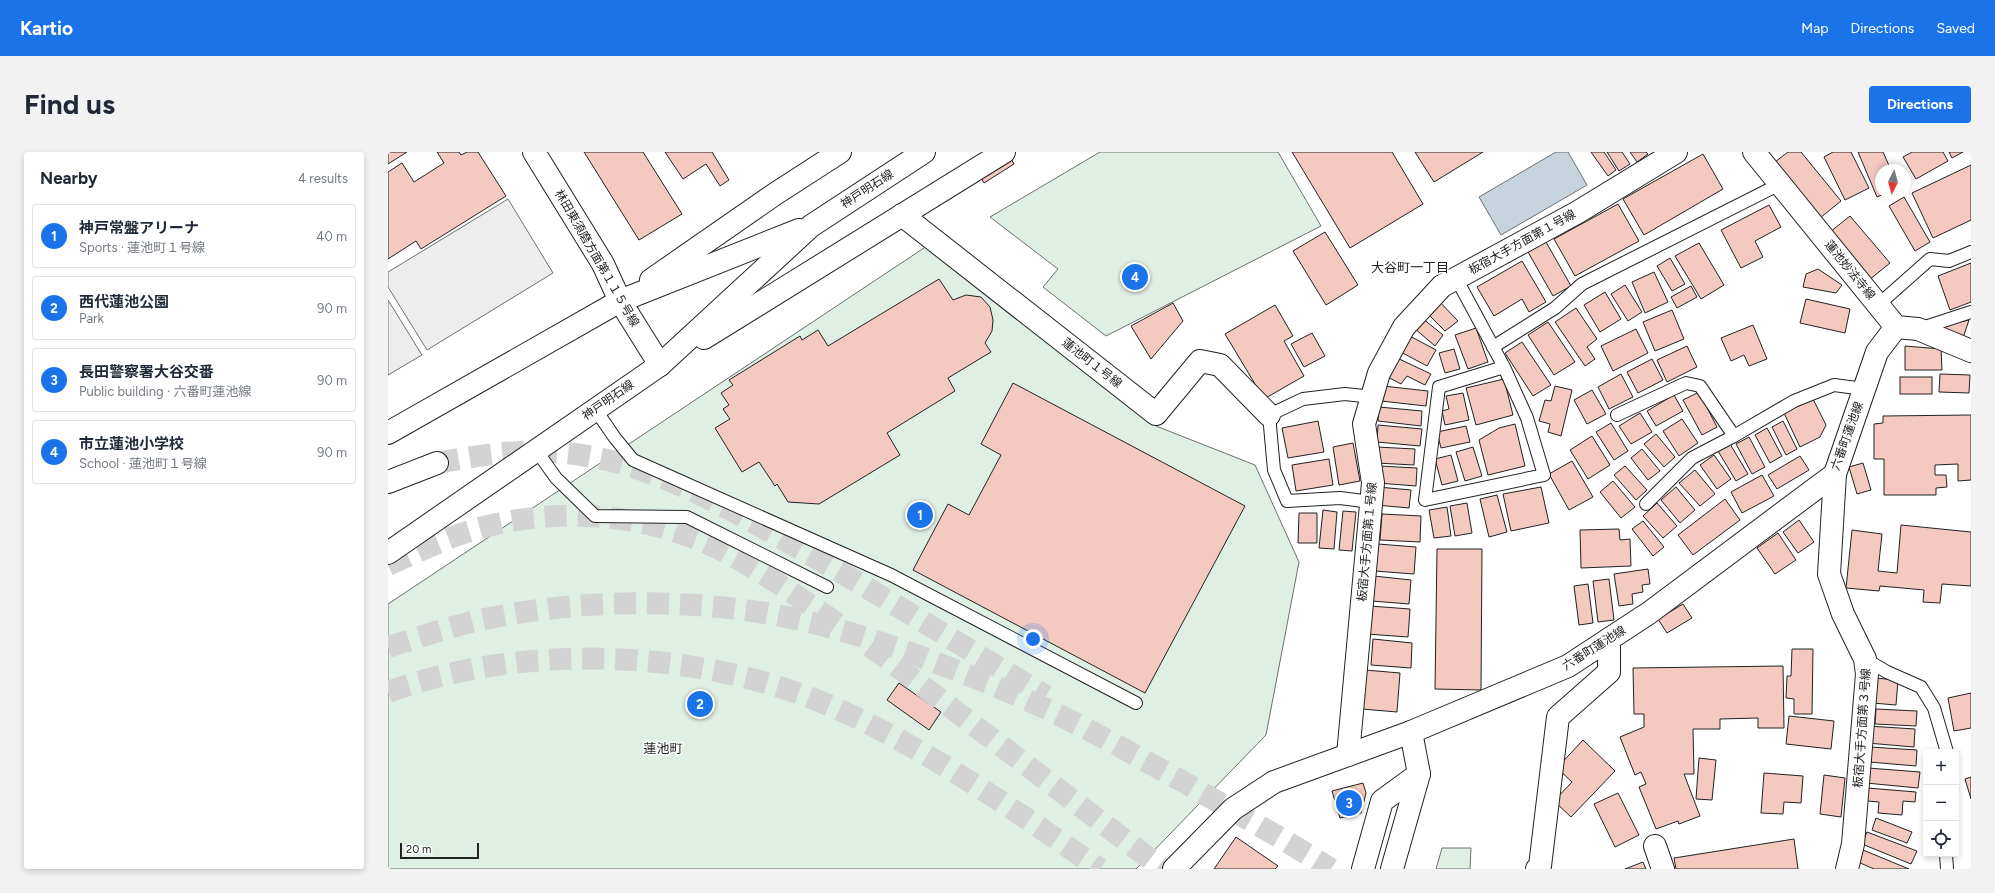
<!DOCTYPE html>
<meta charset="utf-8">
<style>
:root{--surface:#fff;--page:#f2f2f3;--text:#1f2937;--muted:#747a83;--line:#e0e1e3;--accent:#1a73e8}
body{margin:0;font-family:Figtree,"Noto Sans JP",sans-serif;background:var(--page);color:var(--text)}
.controls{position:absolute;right:12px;bottom:12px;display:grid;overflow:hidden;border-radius:4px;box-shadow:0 2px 6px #0003}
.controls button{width:36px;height:36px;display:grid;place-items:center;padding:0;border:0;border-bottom:1px solid var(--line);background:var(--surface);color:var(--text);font:20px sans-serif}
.compass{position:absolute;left:1487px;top:12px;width:36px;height:36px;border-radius:50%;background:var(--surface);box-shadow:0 2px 6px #0003;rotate:186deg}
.scale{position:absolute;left:12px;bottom:10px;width:79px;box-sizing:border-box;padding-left:4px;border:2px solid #222;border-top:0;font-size:11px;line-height:14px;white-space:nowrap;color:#222;-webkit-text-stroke:3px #fff;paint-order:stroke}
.you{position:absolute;left:645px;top:487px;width:14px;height:14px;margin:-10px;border:3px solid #fff;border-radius:50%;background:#1a73e8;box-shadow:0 0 0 6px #1a73e833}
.badge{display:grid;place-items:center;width:26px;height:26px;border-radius:50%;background:var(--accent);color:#fff;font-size:13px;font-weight:700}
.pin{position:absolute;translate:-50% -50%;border:2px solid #fff;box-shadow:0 1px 4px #0006}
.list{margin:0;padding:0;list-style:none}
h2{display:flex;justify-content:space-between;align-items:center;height:52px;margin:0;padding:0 16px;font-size:17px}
h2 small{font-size:13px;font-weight:400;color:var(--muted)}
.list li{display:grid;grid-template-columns:26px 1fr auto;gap:12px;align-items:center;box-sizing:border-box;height:64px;margin:0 8px 8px;padding:0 8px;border:1px solid var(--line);border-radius:4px}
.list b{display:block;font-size:15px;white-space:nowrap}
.list p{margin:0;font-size:13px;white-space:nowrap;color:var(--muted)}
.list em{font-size:13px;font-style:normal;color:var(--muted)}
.icon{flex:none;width:22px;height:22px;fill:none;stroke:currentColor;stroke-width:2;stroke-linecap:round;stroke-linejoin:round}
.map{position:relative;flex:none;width:1583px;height:717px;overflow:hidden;border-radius:4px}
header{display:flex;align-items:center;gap:24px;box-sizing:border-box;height:56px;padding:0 20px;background:var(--accent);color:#fff}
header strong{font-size:19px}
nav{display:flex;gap:22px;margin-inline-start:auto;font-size:14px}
.intro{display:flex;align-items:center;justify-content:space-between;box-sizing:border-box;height:96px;padding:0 24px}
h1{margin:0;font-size:28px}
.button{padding:10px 18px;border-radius:4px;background:var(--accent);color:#fff;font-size:14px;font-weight:700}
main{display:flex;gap:24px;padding:0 24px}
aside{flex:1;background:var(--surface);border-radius:4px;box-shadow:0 2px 6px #0003}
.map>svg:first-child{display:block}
</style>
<header>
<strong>Kartio</strong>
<nav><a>Map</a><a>Directions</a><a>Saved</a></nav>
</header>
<div class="intro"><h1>Find us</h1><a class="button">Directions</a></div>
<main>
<aside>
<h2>Nearby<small>4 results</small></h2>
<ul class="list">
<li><span class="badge">1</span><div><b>神戸常盤アリーナ</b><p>Sports · 蓮池町１号線</p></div><em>40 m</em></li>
<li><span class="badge">2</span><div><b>西代蓮池公園</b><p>Park</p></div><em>90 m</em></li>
<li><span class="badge">3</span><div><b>長田警察署大谷交番</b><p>Public building · 六番町蓮池線</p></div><em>90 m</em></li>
<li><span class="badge">4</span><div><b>市立蓮池小学校</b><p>School · 蓮池町１号線</p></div><em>90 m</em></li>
</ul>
</aside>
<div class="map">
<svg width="1583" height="717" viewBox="0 0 1583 717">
<rect width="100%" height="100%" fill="#fff"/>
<!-- green -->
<g fill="#e0efe3" stroke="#6f6f6f">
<polygon points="712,0 890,0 933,74 718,184 655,135 670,117 602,65"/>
<polygon points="539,94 768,274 867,313 911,410 878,583 748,717 0,717 0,452"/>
<polygon points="1054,696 1083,696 1082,717 1048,717"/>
</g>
<!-- parking -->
<g fill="#ededed" stroke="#6f6f6f">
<polygon points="120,47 165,121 39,198 0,135 0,120"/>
<polygon points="0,148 34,203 0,223"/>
</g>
<!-- water -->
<polygon fill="#c7d3dd" stroke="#6f6f6f" points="1168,0 1180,0 1199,33 1113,83 1091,45"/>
<!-- building -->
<g fill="#f3c9c0" stroke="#222">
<polygon points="0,0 19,0 0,12"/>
<polygon points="49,0 71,0 73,3 79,0 90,0 118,44 33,97 28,89 0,107 0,20 14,11 26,30 56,11"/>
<polygon points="196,0 255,0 294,62 251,88"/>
<polygon points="277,0 324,0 341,28 332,34 318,12 295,27"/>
<polygon points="904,0 1004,0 1035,52 962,96"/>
<polygon points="1027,0 1095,0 1046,30"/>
<polygon points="1203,0 1216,0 1228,18 1220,24"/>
<polygon points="1219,0 1234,0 1242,12 1231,19"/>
<polygon points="1242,0 1258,0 1260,2 1249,10"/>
<polygon points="1400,0 1413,0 1453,49 1432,66 1387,10"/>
<polygon points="1445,0 1463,0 1481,36 1457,48 1436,5"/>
<polygon points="1470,0 1495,0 1503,18 1493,18 1493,42 1496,42 1489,45"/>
<polygon points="1524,0 1555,0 1560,9 1528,27 1515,5"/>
<polygon points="1561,0 1575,0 1564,6"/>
<polygon points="1315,2 1335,37 1256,83 1235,47"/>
<polygon points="622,5 626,12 596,31 592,24"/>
<polygon points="1583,13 1583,68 1545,86 1524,41"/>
<polygon points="1516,45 1542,90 1527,99 1501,54"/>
<polygon points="1230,52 1251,89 1187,124 1166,87"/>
<polygon points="1381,53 1393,75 1367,89 1375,105 1353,116 1333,78"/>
<polygon points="1462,64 1502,111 1481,128 1442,80"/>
<polygon points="937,80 970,133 938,153 905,99"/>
<polygon points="1158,90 1183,134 1165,144 1140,100"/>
<polygon points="1311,91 1336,133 1313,147 1287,104"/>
<polygon points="1282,106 1297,132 1284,139 1269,114"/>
<polygon points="1134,109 1158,150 1141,160 1134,147 1106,164 1089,135"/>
<polygon points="1583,111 1583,150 1562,158 1550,124"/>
<polygon points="1430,117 1454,133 1448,141 1415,135 1418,122"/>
<polygon points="1266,120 1280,150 1257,161 1244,130"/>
<polygon points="551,127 565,148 578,143 593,145 602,155 605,168 604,179 597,191 603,200 560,226 567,239 499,281 512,303 431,352 400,350 389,332 387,334 371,310 354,320 327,276 342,267 335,257 341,253 333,241 345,233 341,228 412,184 414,188 430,178 440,194"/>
<polygon points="1237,133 1254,160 1240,169 1223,142"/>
<polygon points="1303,134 1309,145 1289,156 1283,145"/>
<polygon points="1217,140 1233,167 1212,180 1196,153"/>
<polygon points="1048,146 1070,169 1057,179 1037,159"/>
<polygon points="1418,147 1462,157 1457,181 1412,171"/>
<polygon points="785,151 795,169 763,207 743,174"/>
<polygon points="887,153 905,184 896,189 916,224 876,247 837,182"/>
<polygon points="1188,156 1209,187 1199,195 1207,207 1197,214 1167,170"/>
<polygon points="1284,158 1296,187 1267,199 1255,170"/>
<polygon points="1034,166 1055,183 1047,194 1026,176"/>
<polygon points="1581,168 1574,189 1551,182 1553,174"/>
<polygon points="1160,170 1187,210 1166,223 1140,183"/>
<polygon points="1365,173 1379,207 1361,214 1356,203 1343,209 1333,186"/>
<polygon points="1088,176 1100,210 1080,217 1067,183"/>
<polygon points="1248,177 1260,201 1225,219 1213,194"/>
<polygon points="924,181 937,204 916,215 903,192"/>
<polygon points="1020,183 1048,198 1039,214 1011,199"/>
<polygon points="1134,190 1163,233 1145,244 1117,201"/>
<polygon points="1299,194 1309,215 1279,230 1269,208"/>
<polygon points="1517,194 1553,197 1554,218 1517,218"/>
<polygon points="1066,197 1072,217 1057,221 1051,201"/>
<polygon points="1007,205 1043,222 1037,233 1019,224 1013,232 998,224"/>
<polygon points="1264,207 1275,228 1250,241 1239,220"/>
<polygon points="1233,222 1245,245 1221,257 1210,235"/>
<polygon points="1552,222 1582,223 1581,241 1551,240"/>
<rect x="1512" y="225" width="32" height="17"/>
<polygon points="1116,227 1125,263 1088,273 1078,236"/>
<polygon points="625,231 857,354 757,541 525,418 560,352 581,363 613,303 593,292"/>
<polygon points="995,234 1040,239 1038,254 993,249"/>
<polygon points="1167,234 1184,238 1173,284 1160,280 1162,272 1151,269 1157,248 1163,249"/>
<polygon points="1204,238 1218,262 1199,272 1186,248"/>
<polygon points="1311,240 1329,275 1314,283 1295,248"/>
<polygon points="1075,241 1081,268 1057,273 1054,259 1061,257 1058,244"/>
<polygon points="1286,243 1295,259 1268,274 1259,259"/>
<polygon points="1425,247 1438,273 1432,285 1412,295 1396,261"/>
<polygon points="991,255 1034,259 1033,274 990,269"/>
<polygon points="1252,261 1264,280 1243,292 1231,274"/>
<polygon points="1583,263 1583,328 1570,329 1570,312 1547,313 1547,323 1558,323 1559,335 1548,336 1548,343 1496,343 1496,307 1486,307 1486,272 1495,271 1495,264"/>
<polygon points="1294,267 1310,291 1291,304 1275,279"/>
<polygon points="930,269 936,300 900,306 894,276"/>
<polygon points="1395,269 1409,297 1398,303 1384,275"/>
<polygon points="1223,271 1240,299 1226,308 1208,280"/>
<polygon points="1127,272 1137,314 1100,323 1091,288 1111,276"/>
<polygon points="990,273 1034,277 1032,294 989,290"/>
<polygon points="1078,274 1082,290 1053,296 1049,280"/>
<polygon points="1379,276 1394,304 1382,311 1367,283"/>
<polygon points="1268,282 1287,305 1276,315 1256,292"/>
<polygon points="1204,284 1222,313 1200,327 1182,298"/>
<polygon points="1361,285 1377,315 1364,322 1348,292"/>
<polygon points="965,291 972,329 951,333 945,295"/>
<polygon points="1342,292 1360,322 1348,329 1330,299"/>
<polygon points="989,295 1027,297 1026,313 988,311"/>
<polygon points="1085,295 1094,324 1077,329 1068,300"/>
<polygon points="1254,297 1272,319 1260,328 1243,306"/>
<polygon points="1063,303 1070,329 1054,333 1047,307"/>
<polygon points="1326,303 1343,327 1329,337 1312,313"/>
<polygon points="1412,304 1421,318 1389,337 1380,323"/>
<polygon points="941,307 945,333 908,339 904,313"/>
<polygon points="1184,309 1205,345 1181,358 1161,322"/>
<polygon points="1475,311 1483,338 1469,342 1461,315"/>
<polygon points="991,314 1029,316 1028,334 990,331"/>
<polygon points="1237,314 1259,338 1248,348 1226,323"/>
<polygon points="1307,318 1327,342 1312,354 1291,331"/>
<polygon points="1374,323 1386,344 1354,361 1343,340"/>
<polygon points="1225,329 1247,355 1233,366 1212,340"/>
<polygon points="990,335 1023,338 1021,356 988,353"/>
<polygon points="1153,335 1161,371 1123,379 1115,342"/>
<polygon points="1288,335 1307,358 1292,371 1273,348"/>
<polygon points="1109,343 1119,380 1101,385 1092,347"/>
<polygon points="1337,347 1352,368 1305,403 1290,383"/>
<polygon points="1079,351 1084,381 1067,384 1062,354"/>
<polygon points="1269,351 1289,374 1275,386 1255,364"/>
<polygon points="1059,355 1063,384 1046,386 1041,358"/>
<polygon points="935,358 949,360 946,397 931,396"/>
<polygon points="955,359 968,360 964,399 951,398"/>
<polygon points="911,361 929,361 929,391 910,391"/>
<polygon points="994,362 1033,364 1032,390 992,388"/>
<polygon points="1411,368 1426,390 1410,401 1395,380"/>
<polygon points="1255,369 1276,395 1265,404 1244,377"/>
<polygon points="1513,373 1583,380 1583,434 1554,432 1552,451 1535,450 1536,438 1492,434 1491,439 1458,436 1464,378 1494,382 1490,419 1509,421"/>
<polygon points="1231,377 1232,388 1242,387 1243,414 1193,416 1192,378"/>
<polygon points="1390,381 1408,408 1387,422 1369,396"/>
<polygon points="990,392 1028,395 1026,422 987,419"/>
<polygon points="1049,397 1094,397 1093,538 1047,537"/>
<polygon points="1260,417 1262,432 1254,433 1255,440 1244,442 1245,452 1231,454 1226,422"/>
<polygon points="986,424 1023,428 1021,452 984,449"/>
<polygon points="1221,427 1226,468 1210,470 1205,429"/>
<polygon points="1200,432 1205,471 1191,473 1186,434"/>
<polygon points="1295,452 1304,466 1279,481 1270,467"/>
<polygon points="982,454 1022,457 1020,485 979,482"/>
<polygon points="985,487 1024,491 1023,516 983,513"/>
<polygon points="1404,497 1425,497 1424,562 1406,562 1406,547 1398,546 1399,524 1403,524"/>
<polygon points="1395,514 1396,576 1370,576 1370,566 1332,567 1332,577 1305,577 1306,622 1296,622 1312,664 1291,672 1290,669 1268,677 1251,635 1258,632 1253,620 1247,623 1232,585 1256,575 1256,562 1246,562 1245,516"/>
<polygon points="977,518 1012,521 1009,560 974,557"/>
<polygon points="1486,526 1510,528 1508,553 1484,551"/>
<polygon points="511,531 553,560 541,578 499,548"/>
<polygon points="1583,541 1583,576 1566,579 1560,546"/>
<polygon points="1488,557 1529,559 1528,574 1487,572"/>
<polygon points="1401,564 1446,569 1443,597 1398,592"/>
<polygon points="1480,574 1527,577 1526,595 1479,591"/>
<polygon points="1195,588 1227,619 1183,665 1166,649 1184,630 1169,616"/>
<polygon points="1482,595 1529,598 1528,614 1481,610"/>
<polygon points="1311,606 1328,608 1324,648 1308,647"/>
<polygon points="1480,616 1532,620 1530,636 1478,631"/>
<polygon points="1376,621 1415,624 1413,651 1396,650 1395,662 1373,661"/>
<polygon points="1436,623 1457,626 1453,665 1432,662"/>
<polygon points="1583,625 1583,647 1577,627"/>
<polygon points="975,631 978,641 973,661 952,666 944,639"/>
<polygon points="1480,636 1528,640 1527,650 1515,649 1514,663 1490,661 1491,650 1479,649"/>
<polygon points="1230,641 1251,683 1227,695 1206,652"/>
<polygon points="1488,666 1524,680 1519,691 1484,678"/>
<polygon points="1479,680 1529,699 1523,712 1474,692"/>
<polygon points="848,685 890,714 887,717 826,717"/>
<polygon points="1406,687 1410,717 1288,717 1286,706"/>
<polygon points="1475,698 1521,717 1486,717 1470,710"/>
<polygon points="1255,710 1258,717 1237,717"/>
</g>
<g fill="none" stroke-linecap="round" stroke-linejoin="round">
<!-- highway-tunnel -->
<g stroke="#d3d3d3" stroke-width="22" stroke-dasharray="22 11" stroke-linecap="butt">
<path d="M49 311C97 302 145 295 193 303 270 314 346 359 412 397 495 444 576 495 658 544"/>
<path d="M0 413C22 403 44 393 67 384 154 353 252 357 335 399 375 420 412 446 450 472"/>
<polyline points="482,494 775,717"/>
<path d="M0 495C32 485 64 474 97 467 179 450 266 447 349 457 417 465 485 486 549 511 583 524 618 538 652 554 702 577 750 605 799 632 847 660 896 687 943 717"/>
<path d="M0 540C139 489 322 497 456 560 547 602 629 660 712 717"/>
</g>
<!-- lane casing -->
<g stroke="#222" stroke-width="14">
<g id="lane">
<polyline points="1068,126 1116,215 1139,266 1156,323 1037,348 1051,235 1116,215"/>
<polyline points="1490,153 1542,107 1561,109 1583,100"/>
<polyline points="1531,177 1583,160"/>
<polyline points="1105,195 1167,156 1194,132 1392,32"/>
<polyline points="207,257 227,286 245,308 503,423 748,551"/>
<polyline points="1229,263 1298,231 1312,234 1346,284"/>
<polyline points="148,298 168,326 207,364 299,365 439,435"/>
<polyline points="983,350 952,346 899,349 886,318 881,263 915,247 957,242 984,245"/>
<polyline points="1258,352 1304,306 1346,284 1406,249 1446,233 1476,237"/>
<polyline points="1477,507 1499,520 1533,535 1546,556 1559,600"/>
<polyline points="1558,702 1559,717"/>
</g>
</g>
<!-- street casing -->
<g stroke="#222" stroke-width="24">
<g id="street">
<polyline points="1366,0 1508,175 1530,177 1583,199"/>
<polyline points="514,63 768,262 812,209 832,213 881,263"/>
<polyline points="1447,322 1441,422 1455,462 1477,507 1479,522 1465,692 1459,717"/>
<polyline points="960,603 985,331 976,272 991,221 1016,175 1054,134 1190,60 1288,0"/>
<polyline points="1267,694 1275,717"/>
<polyline points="786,717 845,657 886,630 1023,580 1180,514 1261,461 1447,322 1489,200 1508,175"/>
<polyline points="975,717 994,649 1031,622"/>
<polyline points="1004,717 1031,622 1023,580"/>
<polyline points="1149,717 1152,714 1170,565 1221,520 1221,487"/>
</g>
</g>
<!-- secondary casing -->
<g stroke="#222" stroke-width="24">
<polyline id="secondary" points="146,0 215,112 232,149 272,213"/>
</g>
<!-- primary casing -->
<g stroke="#222" stroke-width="24">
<g id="primary">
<polyline points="263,128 387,42 452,0"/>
<polyline points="316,186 616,0"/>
<polyline points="0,281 232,149 411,78"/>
<polyline points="0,401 272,213 423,74 536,0"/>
</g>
</g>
<!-- highway casing -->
<g stroke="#222" stroke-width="24">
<polyline id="highway" points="0,330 49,311"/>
</g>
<!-- lane -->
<use href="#lane" stroke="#fff" stroke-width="12"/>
<!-- street -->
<use href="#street" stroke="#fff" stroke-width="22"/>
<!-- secondary -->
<use href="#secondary" stroke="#fff" stroke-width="22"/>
<!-- primary -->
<use href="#primary" stroke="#fff" stroke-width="22"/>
<!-- highway -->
<use href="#highway" stroke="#fff" stroke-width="22"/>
</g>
<g text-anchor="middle" stroke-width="3" stroke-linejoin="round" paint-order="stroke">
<!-- street labels -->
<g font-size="12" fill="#222" stroke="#fff">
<text transform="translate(479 37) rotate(-33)" y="4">神戸明石線</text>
<text transform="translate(1134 90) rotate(-29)" y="4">板宿大手方面第１号線</text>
<text transform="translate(209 106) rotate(60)" y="4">林田東須磨方面第１１５号線</text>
<text transform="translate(1462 118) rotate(51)" y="4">蓮池妙法寺線</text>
<text transform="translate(704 211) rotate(38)" y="4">蓮池町１号線</text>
<text transform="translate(220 248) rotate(-35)" y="4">神戸明石線</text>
<text transform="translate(1459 284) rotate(-70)" y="4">六番町蓮池線</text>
<text transform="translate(979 390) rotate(-85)" y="4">板宿大手方面第１号線</text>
<text transform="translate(1206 496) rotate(-32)" y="4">六番町蓮池線</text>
<text transform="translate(1474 576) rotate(-86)" y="4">板宿大手方面第３号線</text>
</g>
<!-- neighbourhood labels -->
<g font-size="13" fill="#222" stroke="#fff">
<text x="1022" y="120">大谷町一丁目</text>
<text x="275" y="601">蓮池町</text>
</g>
</g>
</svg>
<div class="controls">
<button>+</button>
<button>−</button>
<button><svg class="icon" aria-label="locate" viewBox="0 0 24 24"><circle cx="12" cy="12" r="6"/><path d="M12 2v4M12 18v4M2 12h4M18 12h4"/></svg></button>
</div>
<svg class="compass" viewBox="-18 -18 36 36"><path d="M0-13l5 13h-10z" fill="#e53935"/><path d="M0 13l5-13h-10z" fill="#747a83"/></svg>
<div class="scale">20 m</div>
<div class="you"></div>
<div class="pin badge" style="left:532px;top:363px">1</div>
<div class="pin badge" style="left:312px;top:552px">2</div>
<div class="pin badge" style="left:961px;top:651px">3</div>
<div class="pin badge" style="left:747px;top:125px">4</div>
</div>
</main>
